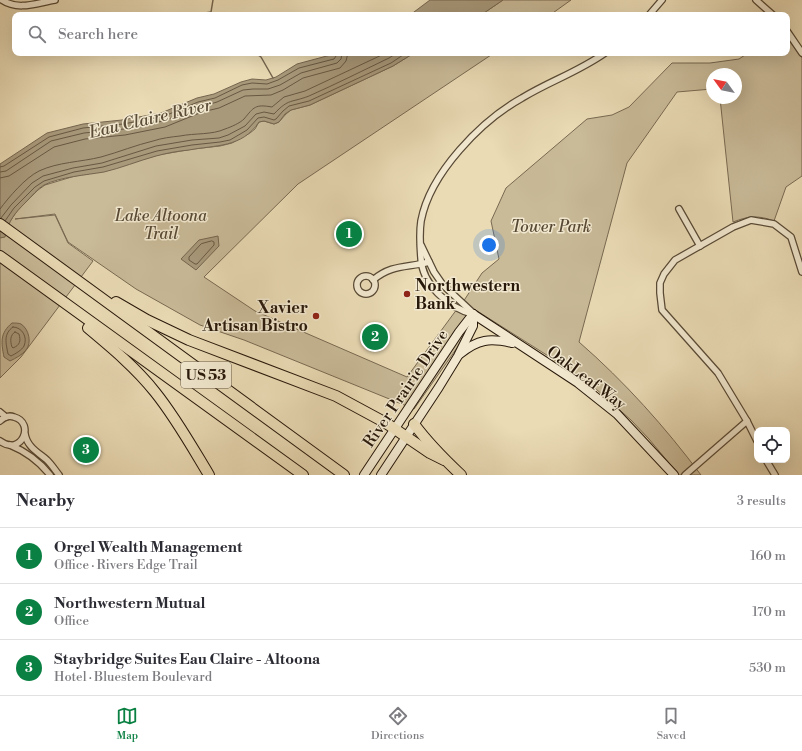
<!DOCTYPE html>
<meta charset="utf-8">
<style>
:root{--surface:#fff;--page:#f2f2f3;--text:#2b2b33;--muted:#7c7c81;--line:#e1e1e2;--accent:#0b8043}
body{margin:0;font-family:"Libre Bodoni",serif;background:var(--page);color:var(--text)}
.controls{position:absolute;right:12px;bottom:12px;display:grid;overflow:hidden;border-radius:8px;box-shadow:0 4px 16px #0002}
.controls button{width:36px;height:36px;display:grid;place-items:center;padding:0;border:0;border-bottom:1px solid var(--line);background:var(--surface);color:var(--text);font:20px sans-serif}
.compass{position:absolute;left:706px;top:68px;width:36px;height:36px;border-radius:50%;background:var(--surface);box-shadow:0 4px 16px #0002;rotate:303deg}
.you{position:absolute;left:489px;top:245px;width:14px;height:14px;margin:-10px;border:3px solid #fff;border-radius:50%;background:#1a73e8;box-shadow:0 0 0 6px #1a73e833}
.badge{display:grid;place-items:center;width:26px;height:26px;border-radius:50%;background:var(--accent);color:#fff;font-size:13px;font-weight:700}
.pin{position:absolute;translate:-50% -50%;border:2px solid #fff;box-shadow:0 1px 4px #0006}
.list{margin:0;padding:0;list-style:none}
h2{display:flex;justify-content:space-between;align-items:center;height:52px;margin:0;padding:0 16px;font-size:17px}
h2 small{font-size:13px;font-weight:400;color:var(--muted)}
.list li{display:grid;grid-template-columns:26px 1fr auto;gap:12px;align-items:center;box-sizing:border-box;height:56px;padding:0 16px;border-top:1px solid var(--line)}
.list b{display:block;font-size:15px;white-space:nowrap}
.list p{margin:0;font-size:13px;white-space:nowrap;color:var(--muted)}
.list em{font-size:13px;font-style:normal;color:var(--muted)}
.icon{flex:none;width:22px;height:22px;fill:none;stroke:currentColor;stroke-width:2;stroke-linecap:round;stroke-linejoin:round}
.map{position:relative;flex:none;width:802px;height:475px;overflow:hidden}
.search{position:absolute;background:var(--surface);box-shadow:0 4px 16px #0002;left:12px;right:12px;top:12px;height:44px;display:flex;align-items:center;gap:10px;box-sizing:border-box;padding:0 14px;border-radius:8px;color:var(--muted);font-size:15px}
.sheet{height:220px;background:var(--surface)}
nav{display:flex;justify-content:space-around;align-items:center;box-sizing:border-box;height:56px;border-top:1px solid var(--line);background:var(--surface);font-size:11px;color:var(--muted)}
nav a{display:grid;justify-items:center;gap:2px}
nav .on{color:var(--accent)}
.map>svg:first-child{display:block}
</style>
<div class="map">
<svg width="802" height="475" viewBox="0 0 802 475">
<rect width="100%" height="100%" fill="#eadbb5"/>
<filter id="stains"><feTurbulence type="fractalNoise" baseFrequency=".005" numOctaves="4"/><feColorMatrix values="0 0 0 0 .2 0 0 0 0 .09 0 0 0 0 .02 0 0 0 .5 -.17"/></filter>
<radialGradient id="worn" r=".72"><stop offset=".6" stop-color="#630" stop-opacity="0"/><stop offset="1" stop-color="#630" stop-opacity=".3"/></radialGradient>
<!-- green -->
<g fill="#c9ba98" stroke="#786951">
<polygon points="503,0 571,0 550,15 481,15"/>
<path d="M787 37 802 58V176L786 187 774 221C759 215 748 216 733 222L720 98H736V74H712V89L677 92 627 163 579 342C625 382 665 427 701 475H679L649 439 631 420 596 389 564 366 463 302 482 273 499 259 491 221 506 188 587 119 612 115 629 107 672 63H710L739 59 748 53H787Z"/>
<polygon points="414,53 494,53 298,184 204,277 255,311 407,377 457,309 476,321 414,409 244,340 200,325 136,289 68,242 55,214 15,219 55,215 68,243 93,261 21,357 0,378 0,236 17,211 38,190 45,185 75,176 104,171 158,155 193,149 220,146 232,143 250,133 255,129 259,122 264,121 274,124 279,122 286,114 291,110 310,105 393,66"/>
</g>
<!-- water -->
<g fill="#a8997b" stroke="#75654e">
<polygon points="430,0 503,0 481,15 410,15"/>
<path d="M338 53H414L393 66 310 105 291 110 285 114 279 122 274 124 264 121 259 122C242 148 215 145 189 150 178 151 167 153 156 156 138 161 121 168 104 172 86 175 60 177 44 185 37 189 32 196 26 202 14 214 9 220 5 237L0 238V164L47 133 83 124 122 120 161 113 197 98 214 94 241 82 252 79 266 80 276 77 297 64Z"/>
<polygon points="218,236 219,246 196,270 181,259 199,240"/>
<path d="M12 323C15 323 19 323 21 324 29 329 32 343 26 350 22 355 16 358 10 361L4 357C1 342 0 333 12 323Z"/>
</g>
<g fill="none" stroke-linecap="round" stroke-linejoin="round">
<!-- shore -->
<g stroke="#685842" stroke-width="1">
<polyline points="0,167 4,166 49,137 83,128 123,124 162,117 198,102 215,98 242,85 252,83 267,84 278,80 299,68 334,59 336,56 337,53"/>
<polyline points="0,172 6,171 51,141 84,133 124,129 163,121 200,107 217,102 243,90 253,89 268,89 280,85 301,73 337,63 341,59 342,53"/>
<polyline points="0,178 9,176 54,147 85,139 125,135 165,127 202,112 219,108 245,96 271,95 283,90 303,78 340,68 346,61 348,53"/>
<path d="M0 209C9 197 25 178 39 171 58 162 81 162 101 157 119 152 136 145 153 141 162 138 171 137 180 136 195 133 212 135 225 129 231 127 240 123 244 119 254 107 255 104 272 107L284 97 305 91 386 53"/>
<path d="M1 218 11 205 32 183 43 176 73 168 102 163 156 146 192 140 219 138 228 135 245 126 256 114 264 112 274 114C289 98 291 103 309 96 336 84 362 71 389 58L397 53"/>
<polyline points="5,221 14,208 35,187 44,181 74,172 103,167 157,151 192,145 220,142 230,140 247,130 258,118 264,117 274,120 276,119 283,111 289,106 309,101 391,63 406,53"/>
<polygon points="212,241 214,242 214,245 197,264 195,264 189,260 189,257 201,244"/>
<path d="M13 327C22 327 28 337 24 346 22 350 15 354 11 356L8 354C6 343 3 334 13 327Z"/>
<path d="M15 332 19 334C21 341 20 345 13 348L12 347C10 341 10 335 15 332Z"/>
</g>
<!-- stream -->
<g stroke="#75654e" stroke-width="1.5">
<polyline points="194,15 211,12 213,0"/>
<polyline points="255,53 261,57 273,78"/>
</g>
<!-- street casing -->
<g stroke="#584935" stroke-width="8">
<g id="street">
<path d="M2 0C18 11 37 3 55 0"/>
<polyline points="756,0 773,15"/>
<polyline points="649,15 662,0"/>
<polyline points="787,31 802,53"/>
<polyline points="679,209 700,246"/>
<polyline points="421,245 434,272 443,285 472,312"/>
<circle cx="366" cy="285" r="9"/>
<path d="M373 280C392 264 407 268 429 262"/>
<path d="M473 314C448 308 422 284 421 258 420 245 419 234 421 221 430 173 481 121 522 98 550 81 578 72 605 53"/>
<polyline points="0,412 6,417"/>
<path d="M0 421C4 417 9 415 14 417 36 423 21 457 0 441"/>
<path d="M25 434C27 447 39 453 47 460 52 465 55 470 59 475"/>
<polyline points="757,441 747,421 718,373 662,310 660,293 660,283 664,274 675,260 733,227 751,220 774,224 791,237 802,272"/>
<path d="M10 445C27 452 39 461 50 475"/>
<polyline points="766,460 775,475"/>
<polyline points="685,475 747,421"/>
</g>
</g>
<!-- secondary casing -->
<g stroke="#28180a" stroke-width="10">
<g id="secondary">
<polyline points="473,314 578,383 617,414 674,475"/>
<path d="M460 354C478 339 490 338 512 343"/>
<polyline points="364,475 459,332 473,314"/>
<polyline points="381,475 439,387 458,356 473,326 473,314"/>
</g>
</g>
<!-- highway casing -->
<g stroke="#28180a" stroke-width="12">
<g id="highway">
<polyline points="0,224 344,475"/>
<polyline points="0,256 303,475"/>
<polyline points="116,302 147,320 189,340 336,396 386,423 430,453 444,460"/>
<path d="M88 328C112 348 136 368 155 392 176 418 192 447 209 475"/>
<path d="M414 424C428 443 444 459 461 475"/>
</g>
</g>
<!-- street -->
<use href="#street" stroke="#f1e8cf" stroke-width="5.5"/>
<!-- secondary -->
<use href="#secondary" stroke="#f1e8cf" stroke-width="8"/>
<!-- highway -->
<use href="#highway" stroke="#eadbb5" stroke-width="10"/>
</g>
<!-- markers -->
<g fill="#8f2418" stroke="#f1e8cf" stroke-width="1.5">
<circle cx="407" cy="294" r="4"/>
<circle cx="316" cy="316" r="4"/>
</g>
<g text-anchor="middle" stroke-width="3" stroke-linejoin="round" paint-order="stroke">
<!-- shield labels -->
<rect fill="#f1e8cf" stroke="#645645" stroke-width="1" x="181" y="362" width="50" height="26" rx="3"/>
<g font-size="15" font-weight="bold" fill="#28180a">
<text x="206" y="380">US 53</text>
</g>
<!-- park labels -->
<g font-size="16" font-style="italic" fill="#584935" stroke="#f1e8cf">
<text x="161" y="221">Lake Altoona<tspan x="161" dy="18">Trail</tspan></text>
<text x="551" y="232">Tower Park</text>
</g>
<!-- poi labels -->
<g font-size="16" font-weight="bold" fill="#28180a" stroke="#f1e8cf" text-anchor="start">
<text x="415" y="291">Northwestern<tspan x="415" dy="18">Bank</tspan></text>
<text x="308" y="313" text-anchor="end">Xavier<tspan x="308" dy="18">Artisan Bistro</tspan></text>
</g>
<!-- street labels -->
<g font-size="16" fill="#28180a" stroke="#f1e8cf">
<text transform="translate(587 377) rotate(37)" y="6">OakLeaf Way</text>
<text transform="translate(405 388) rotate(-56)" y="6">River Prairie Drive</text>
</g>
<!-- water labels -->
<g font-size="17" font-style="italic" fill="#5b4c37" stroke="#f1e8cf">
<text transform="translate(150 118) rotate(-13)" y="6">Eau Claire River</text>
</g>
</g>
<rect width="100%" height="100%" filter="url(#stains)"/>
<rect width="100%" height="100%" fill="url(#worn)"/>
</svg>
<div class="controls">
<button><svg class="icon" aria-label="locate" viewBox="0 0 24 24"><circle cx="12" cy="12" r="6"/><path d="M12 2v4M12 18v4M2 12h4M18 12h4"/></svg></button>
</div>
<svg class="compass" viewBox="-18 -18 36 36"><path d="M0-13l5 13h-10z" fill="#e53935"/><path d="M0 13l5-13h-10z" fill="#7c7c81"/></svg>
<div class="you"></div>
<div class="pin badge" style="left:349px;top:234px">1</div>
<div class="pin badge" style="left:375px;top:337px">2</div>
<div class="pin badge" style="left:86px;top:450px">3</div>
<div class="search"><svg class="icon" aria-label="search" viewBox="0 0 24 24"><circle cx="10" cy="10" r="6"/><path d="M15 15l6 6"/></svg>Search here</div>
</div>
<section class="sheet">
<h2>Nearby<small>3 results</small></h2>
<ul class="list">
<li><span class="badge">1</span><div><b>Orgel Wealth Management</b><p>Office · Rivers Edge Trail</p></div><em>160 m</em></li>
<li><span class="badge">2</span><div><b>Northwestern Mutual</b><p>Office</p></div><em>170 m</em></li>
<li><span class="badge">3</span><div><b>Staybridge Suites Eau Claire - Altoona</b><p>Hotel · Bluestem Boulevard</p></div><em>530 m</em></li>
</ul>
</section>
<nav>
<a class="on"><svg class="icon" aria-label="map" viewBox="0 0 24 24"><path d="M3 6l6-2 6 2 6-2v14l-6 2-6-2-6 2zM9 4v14M15 6v14"/></svg>Map</a>
<a><svg class="icon" aria-label="directions" viewBox="0 0 24 24"><path d="M12 3l9 9-9 9-9-9zM9 14v-3h6M13 9l2 2-2 2"/></svg>Directions</a>
<a><svg class="icon" aria-label="saved" viewBox="0 0 24 24"><path d="M7 4h10v16l-5-4-5 4z"/></svg>Saved</a>
</nav>
